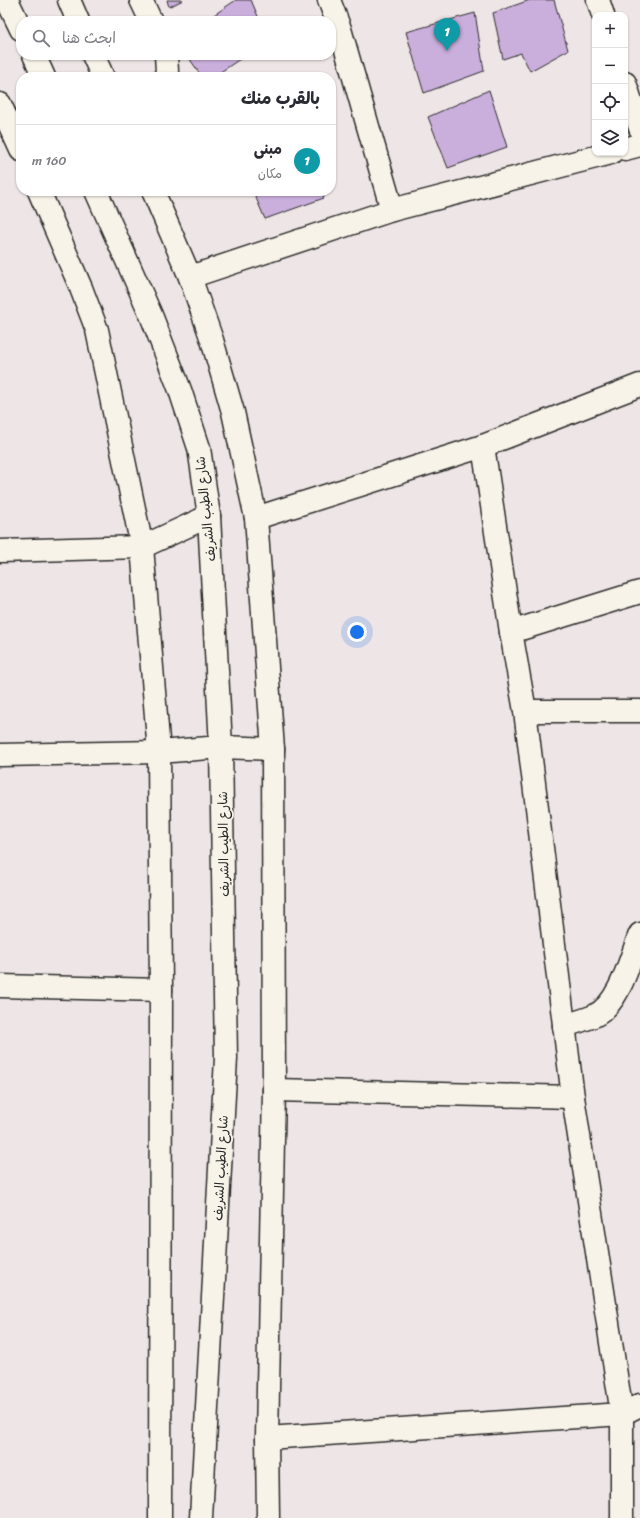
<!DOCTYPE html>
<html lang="ar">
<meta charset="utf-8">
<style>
:root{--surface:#fff;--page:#f2f2f3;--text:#2b2b33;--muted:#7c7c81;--line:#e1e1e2;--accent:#1a73e8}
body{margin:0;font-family:Sriracha,"Playpen Sans Arabic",sans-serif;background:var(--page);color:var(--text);direction:rtl}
.controls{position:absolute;right:12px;top:12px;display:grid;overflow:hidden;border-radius:8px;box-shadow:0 1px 3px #0004}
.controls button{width:36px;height:36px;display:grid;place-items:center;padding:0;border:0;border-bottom:1px solid var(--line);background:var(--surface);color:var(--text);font:20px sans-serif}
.you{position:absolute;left:357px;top:632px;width:14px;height:14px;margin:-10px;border:3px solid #fff;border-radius:50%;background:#1a73e8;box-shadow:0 0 0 6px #1a73e833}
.badge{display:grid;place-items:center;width:26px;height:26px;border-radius:50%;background:var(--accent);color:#fff;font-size:13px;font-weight:700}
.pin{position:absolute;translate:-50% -33px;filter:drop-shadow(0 1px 2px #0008)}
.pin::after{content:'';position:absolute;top:21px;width:14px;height:12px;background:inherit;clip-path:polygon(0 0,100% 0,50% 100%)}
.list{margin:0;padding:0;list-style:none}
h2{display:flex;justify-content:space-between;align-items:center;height:52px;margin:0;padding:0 16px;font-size:17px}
h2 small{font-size:13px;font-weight:400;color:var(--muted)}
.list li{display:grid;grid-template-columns:26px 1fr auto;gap:12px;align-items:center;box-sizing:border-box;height:72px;padding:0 16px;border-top:1px solid var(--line)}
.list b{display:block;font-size:15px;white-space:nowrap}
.list p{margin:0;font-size:13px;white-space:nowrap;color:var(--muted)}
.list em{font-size:13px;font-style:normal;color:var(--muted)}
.icon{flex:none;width:22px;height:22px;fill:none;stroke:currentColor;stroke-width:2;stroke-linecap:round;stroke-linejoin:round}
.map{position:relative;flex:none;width:640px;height:1518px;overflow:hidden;direction:ltr}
.search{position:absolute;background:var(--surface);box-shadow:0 1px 3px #0004;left:16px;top:16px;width:320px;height:44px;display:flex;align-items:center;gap:10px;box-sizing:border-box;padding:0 14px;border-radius:16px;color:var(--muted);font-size:15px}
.panel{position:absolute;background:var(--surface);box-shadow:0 1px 3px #0004;left:16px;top:72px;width:320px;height:124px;border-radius:16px;direction:rtl}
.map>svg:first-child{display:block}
</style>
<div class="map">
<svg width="640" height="1518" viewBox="0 0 640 1518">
<rect width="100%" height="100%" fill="#eee5e6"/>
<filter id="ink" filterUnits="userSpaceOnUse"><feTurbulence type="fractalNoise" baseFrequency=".025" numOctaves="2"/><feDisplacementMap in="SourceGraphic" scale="8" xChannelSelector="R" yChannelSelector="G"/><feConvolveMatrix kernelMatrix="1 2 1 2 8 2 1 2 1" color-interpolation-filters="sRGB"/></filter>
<g filter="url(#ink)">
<!-- building -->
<g fill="#caaedc" stroke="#2b2b2b">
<polygon points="167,0 183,0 169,7"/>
<polygon points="236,0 251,0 260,21 205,21"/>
<polygon points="530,0 554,0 568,50 530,71 521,53 503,59 493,13"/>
<polygon points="475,13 484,71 424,93 406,32"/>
<polygon points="187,55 246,55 213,77 202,77"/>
<polygon points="489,90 507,147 448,168 428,117"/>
<polygon points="253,191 321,191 324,198 265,219"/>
</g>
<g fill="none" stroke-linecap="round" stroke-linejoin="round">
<!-- street casing -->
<g stroke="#2b2b2b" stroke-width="25">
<g id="street">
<polyline points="141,0 151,21"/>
<polyline points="329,0 340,29 392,210"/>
<polyline points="598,0 603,15"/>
<polyline points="165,77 167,71 166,55"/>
<polyline points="625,83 640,128"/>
<polyline points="0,104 21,150"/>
<polyline points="625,149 640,145"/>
<polyline points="39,191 81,288 97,330 142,547 159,752 161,990 160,1518"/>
<polyline points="190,277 392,210 611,153"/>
<polyline points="483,446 511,632 525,711 573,1097 622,1414 622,1518"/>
<polyline points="256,518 483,446 640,385"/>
<polyline points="0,551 142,547 209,516"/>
<polyline points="511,632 640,592"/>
<polyline points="525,711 640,711"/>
<polyline points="0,755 159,752 221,747 273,749"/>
<polyline points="0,986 161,990"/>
<path d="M564 1026C574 1023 584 1020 594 1016 620 1004 630 959 640 934"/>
<polyline points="274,1090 573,1097"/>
<polyline points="267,1438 622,1414 640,1405"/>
</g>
</g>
<!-- secondary casing -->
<g stroke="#2b2b2b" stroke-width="25">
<g id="secondary">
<polyline points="7,0 21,29"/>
<polyline points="69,0 78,21"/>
<polyline points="34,55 44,77"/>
<polyline points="93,55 103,77"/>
<polyline points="96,191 151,315 180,390 199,448 209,516 221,747 226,1058 201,1518"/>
<polyline points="153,191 190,277 212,340 233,412 256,518 273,749 274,1090 267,1438 268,1518"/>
</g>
</g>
<!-- street -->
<use href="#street" stroke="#f7f3e8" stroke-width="22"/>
<!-- secondary -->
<use href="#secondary" stroke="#f7f3e8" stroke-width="22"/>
</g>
</g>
<g text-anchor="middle" stroke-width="3.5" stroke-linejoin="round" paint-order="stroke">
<!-- street labels -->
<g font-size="13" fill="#2b2b2b" stroke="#f7f3e8">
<text transform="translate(205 509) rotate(-96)" y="5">شارع الطيب الشريف</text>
<text transform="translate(223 844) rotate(-91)" y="5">شارع الطيب الشريف</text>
<text transform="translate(220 1168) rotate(-87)" y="5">شارع الطيب الشريف</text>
</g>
</g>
</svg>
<div class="controls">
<button>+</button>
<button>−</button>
<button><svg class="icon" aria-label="locate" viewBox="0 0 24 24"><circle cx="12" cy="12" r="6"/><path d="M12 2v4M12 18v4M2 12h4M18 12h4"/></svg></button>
<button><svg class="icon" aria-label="layers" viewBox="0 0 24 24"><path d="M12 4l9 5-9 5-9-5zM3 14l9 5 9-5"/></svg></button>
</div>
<div class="you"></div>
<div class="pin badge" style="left:447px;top:51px;background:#0f9aa8">1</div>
<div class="search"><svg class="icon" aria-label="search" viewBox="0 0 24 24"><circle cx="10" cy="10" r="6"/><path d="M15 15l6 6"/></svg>ابحث هنا</div>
<section class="panel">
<h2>بالقرب منك<small></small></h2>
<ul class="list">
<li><span class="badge" style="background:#0f9aa8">1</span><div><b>مبنى</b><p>مكان</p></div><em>160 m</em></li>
</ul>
</section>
</div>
